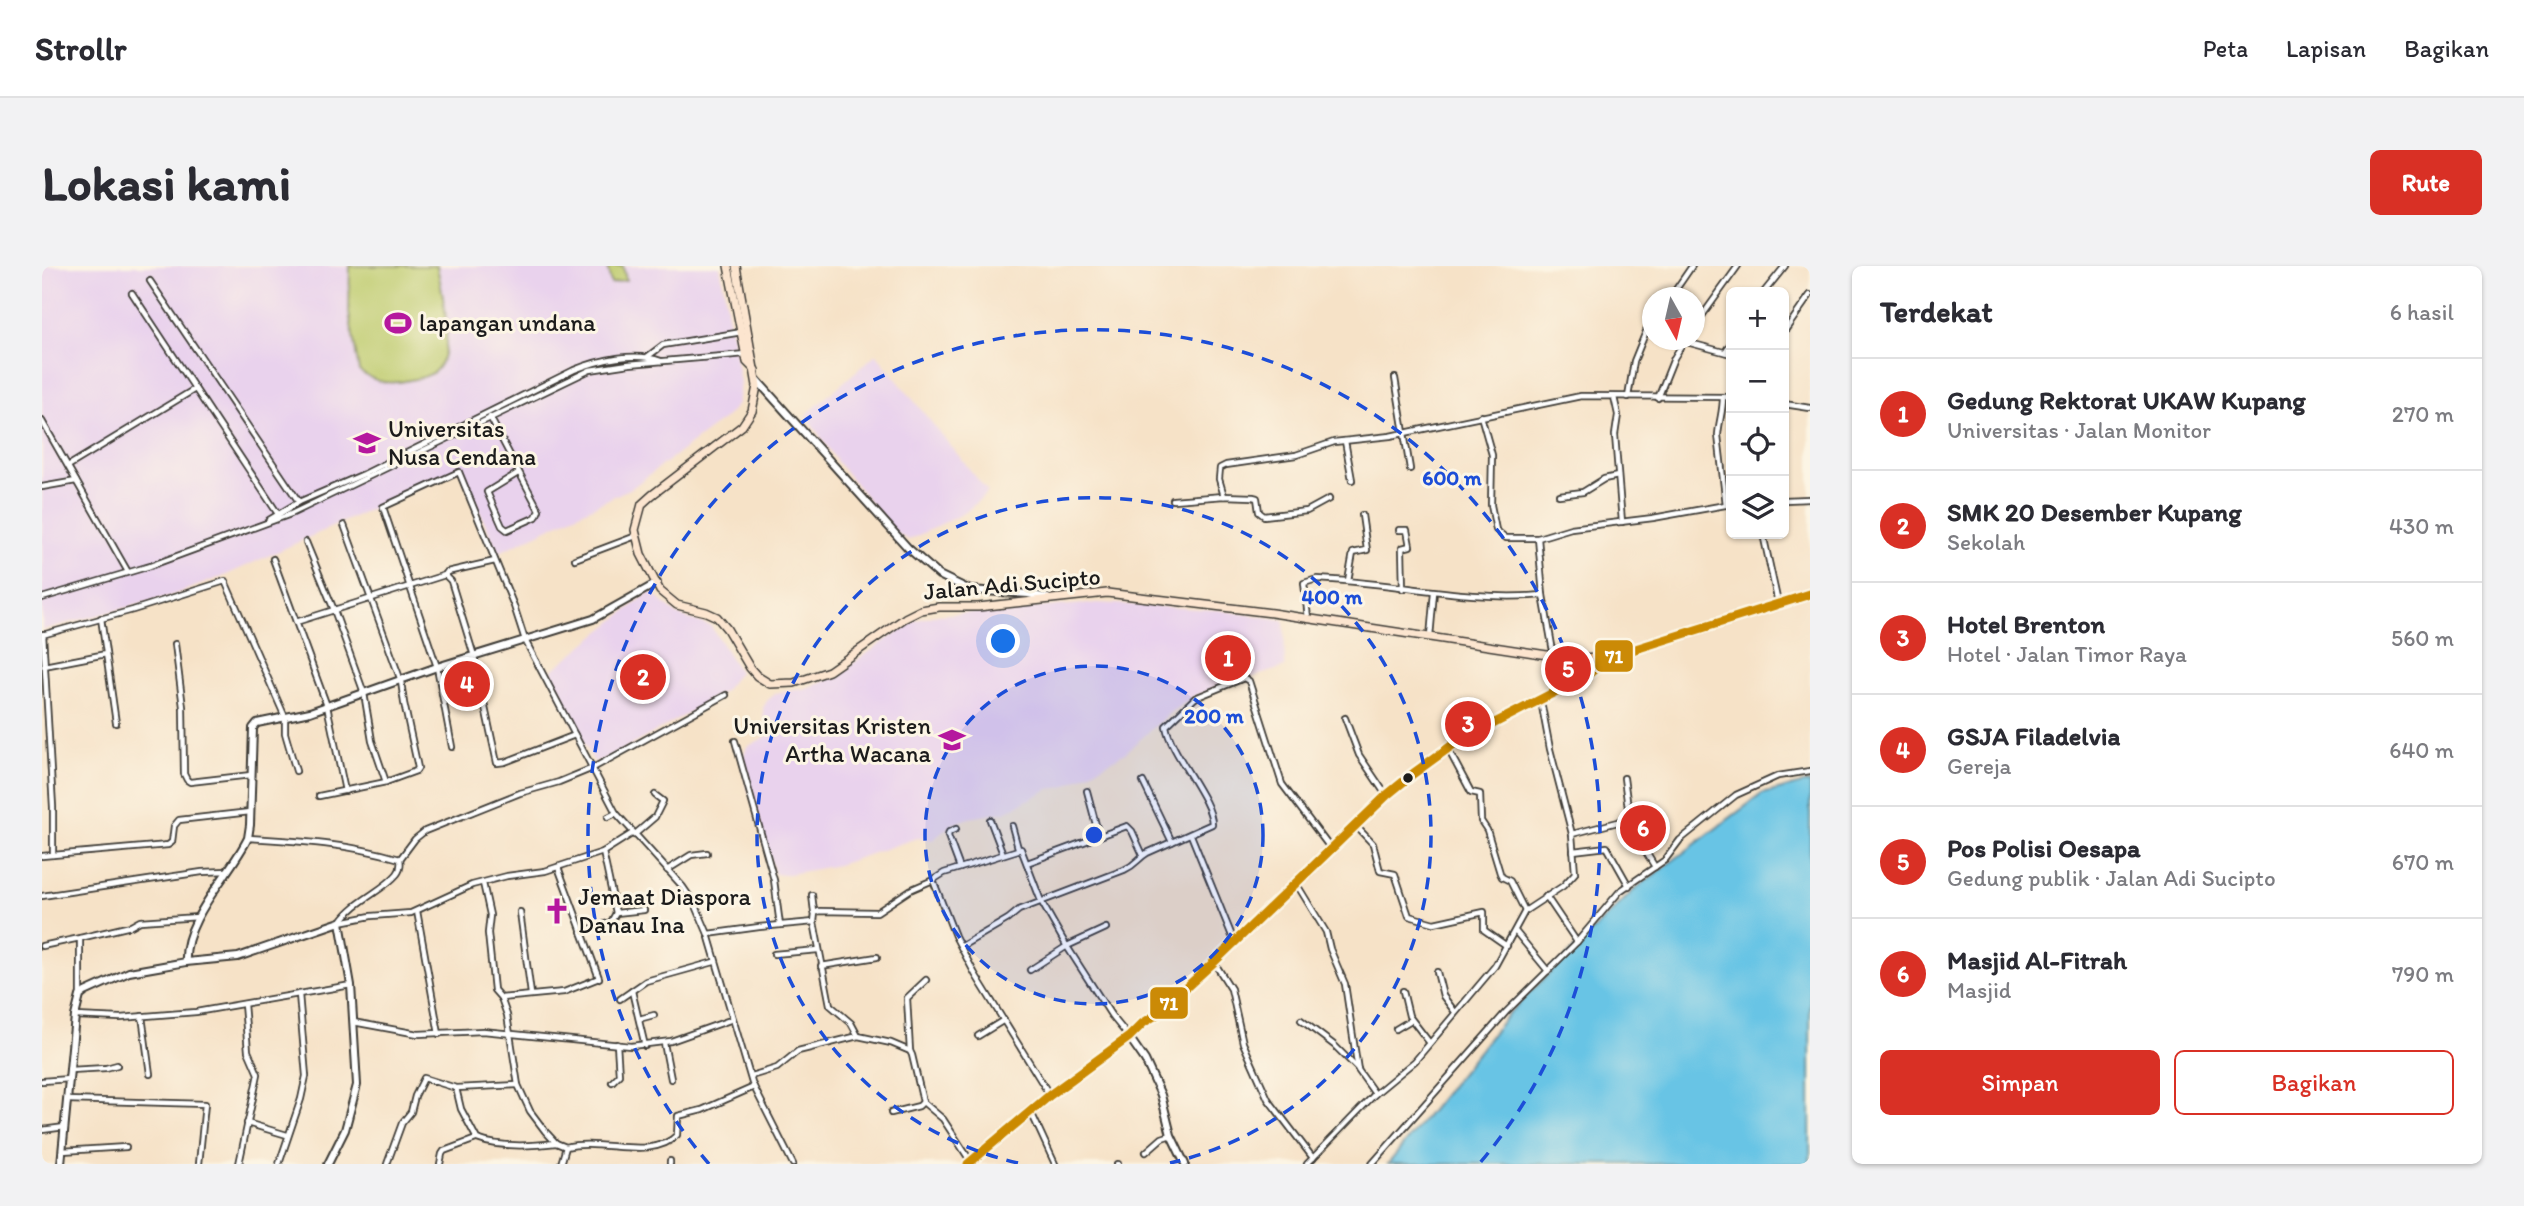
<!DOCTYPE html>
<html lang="id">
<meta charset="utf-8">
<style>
:root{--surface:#fff;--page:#f2f2f3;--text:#2b2b33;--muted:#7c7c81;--line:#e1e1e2;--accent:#d93025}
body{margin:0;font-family:Itim,sans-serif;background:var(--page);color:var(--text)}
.controls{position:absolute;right:21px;top:21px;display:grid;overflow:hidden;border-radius:10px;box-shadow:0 2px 5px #0004}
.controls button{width:63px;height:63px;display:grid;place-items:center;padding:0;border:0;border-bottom:2px solid var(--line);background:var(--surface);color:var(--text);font:35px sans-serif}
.compass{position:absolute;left:1600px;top:21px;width:63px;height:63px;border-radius:50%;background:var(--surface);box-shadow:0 2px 5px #0004;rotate:172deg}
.you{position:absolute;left:962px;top:376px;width:24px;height:24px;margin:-18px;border:5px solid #fff;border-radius:50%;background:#1a73e8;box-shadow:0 0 0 10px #1a73e833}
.badge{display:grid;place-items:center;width:46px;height:46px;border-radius:50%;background:var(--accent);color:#fff;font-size:23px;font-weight:700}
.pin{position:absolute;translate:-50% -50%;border:4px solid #fff;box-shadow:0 2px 7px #0006}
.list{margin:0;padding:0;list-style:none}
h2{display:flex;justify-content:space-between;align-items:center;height:91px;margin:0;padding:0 28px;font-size:30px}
h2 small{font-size:23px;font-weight:400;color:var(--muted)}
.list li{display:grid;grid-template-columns:46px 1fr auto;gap:21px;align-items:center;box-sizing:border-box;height:112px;padding:0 28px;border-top:2px solid var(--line)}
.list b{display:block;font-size:26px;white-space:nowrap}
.list p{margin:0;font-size:23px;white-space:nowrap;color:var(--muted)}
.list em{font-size:23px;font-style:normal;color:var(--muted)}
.actions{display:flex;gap:14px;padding:21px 28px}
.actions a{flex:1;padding:16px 0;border:2px solid var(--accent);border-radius:10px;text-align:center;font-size:24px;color:var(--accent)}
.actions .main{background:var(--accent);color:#fff}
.icon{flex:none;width:38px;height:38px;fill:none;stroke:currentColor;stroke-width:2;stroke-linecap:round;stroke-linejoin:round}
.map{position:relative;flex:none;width:1768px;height:898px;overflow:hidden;border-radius:10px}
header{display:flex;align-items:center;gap:42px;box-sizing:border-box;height:98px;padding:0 35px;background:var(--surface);border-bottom:2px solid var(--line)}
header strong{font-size:33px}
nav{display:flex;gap:38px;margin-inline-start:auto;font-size:24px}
.intro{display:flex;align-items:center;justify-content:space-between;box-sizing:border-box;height:168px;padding:0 42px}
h1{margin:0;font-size:49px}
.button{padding:18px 32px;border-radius:10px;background:var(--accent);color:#fff;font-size:24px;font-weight:700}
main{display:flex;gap:42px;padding:0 42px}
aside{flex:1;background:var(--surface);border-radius:10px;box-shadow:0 2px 5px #0004}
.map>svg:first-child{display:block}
</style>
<header>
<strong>Strollr</strong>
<nav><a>Peta</a><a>Lapisan</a><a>Bagikan</a></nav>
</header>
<div class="intro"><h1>Lokasi kami</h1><a class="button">Rute</a></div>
<main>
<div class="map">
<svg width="1768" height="898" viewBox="0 0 1768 898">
<rect width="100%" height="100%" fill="#fcf5e5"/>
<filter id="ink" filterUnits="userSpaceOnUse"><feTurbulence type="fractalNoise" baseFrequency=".0143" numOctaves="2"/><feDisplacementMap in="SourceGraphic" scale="14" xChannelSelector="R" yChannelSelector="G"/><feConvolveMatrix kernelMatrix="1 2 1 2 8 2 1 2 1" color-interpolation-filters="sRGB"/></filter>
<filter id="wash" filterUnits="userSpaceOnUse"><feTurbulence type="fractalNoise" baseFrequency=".00686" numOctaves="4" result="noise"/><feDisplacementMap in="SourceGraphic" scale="28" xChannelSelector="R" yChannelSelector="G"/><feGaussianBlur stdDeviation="1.57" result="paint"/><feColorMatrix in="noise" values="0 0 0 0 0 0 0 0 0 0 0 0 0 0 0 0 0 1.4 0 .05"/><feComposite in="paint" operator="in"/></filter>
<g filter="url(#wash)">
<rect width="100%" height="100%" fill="#f6e2c7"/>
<!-- built -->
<g fill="#e9d2ed">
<polygon points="0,0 678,0 698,117 695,138 683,152 591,221 456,287 419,202 182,310 128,330 0,364"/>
<polygon points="834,88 946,226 924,246 867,274 854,267 796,197 764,149"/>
<polygon points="609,325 635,349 669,360 697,406 682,425 638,452 564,493 552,496 517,430 508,406"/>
<polygon points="1056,337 1176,344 1242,354 1243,401 1154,429 1130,445 1083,487 1022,521 1007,523 963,546 927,552 910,558 891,574 875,572 796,599 742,609 733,608 702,510 699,495 705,481 734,465 731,459 722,453 721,442 725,435 734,427 767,422 793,410 871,355 895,349"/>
</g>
<!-- green -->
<g fill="#becb6d" stroke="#6d7444" stroke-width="2">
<path d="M308 0H395C400 27 415 83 393 105 387 110 375 113 368 114 348 119 334 117 317 105L307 47Z"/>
<polygon points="565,0 581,0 584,14 569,18"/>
</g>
<!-- water -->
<polygon fill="#67c4e5" stroke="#427080" stroke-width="2" points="1768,516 1768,898 1346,898 1467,747 1593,623 1720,528"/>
</g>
<g filter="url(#ink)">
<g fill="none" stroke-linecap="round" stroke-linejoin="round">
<!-- minor casing -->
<g stroke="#3d3a36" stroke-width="8">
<g id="minor">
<polyline points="108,15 257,236"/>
<polyline points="1722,26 1743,0"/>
<polyline points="90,27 236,248"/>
<polyline points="1628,32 1650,0"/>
<polyline points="1652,61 1696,0"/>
<polyline points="1742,66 1768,29"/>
<polyline points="1637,74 1689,88"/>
<polyline points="1683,86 1689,77"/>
<polyline points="605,91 621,79 700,66"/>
<polyline points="1353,112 1368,203"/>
<polyline points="1572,131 1576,149 1573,169 1580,256"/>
<polyline points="1586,131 1592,95 1605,63 1610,65"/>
<path d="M1681 131C1681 146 1677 155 1676 169L1684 239"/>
<polyline points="1616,132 1632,92 1643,74"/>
<polyline points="1742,138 1768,142"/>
<polyline points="1439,150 1450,189 1449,239 1454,264 1464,272 1496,272"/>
<polyline points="448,151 497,244 494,251 465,264 460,260 445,226 476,207"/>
<polyline points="0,155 86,306"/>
<polyline points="1303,175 1310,214"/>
<polyline points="26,200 153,123"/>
<polyline points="0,221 34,215"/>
<polyline points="1517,229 1541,226 1562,213 1576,210"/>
<polyline points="1182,230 1177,213 1178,202 1184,199 1254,189 1292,176 1348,170 1539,130 1689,131"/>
<polyline points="1131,234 1182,230 1211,231 1215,232 1217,246 1222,250 1265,245 1287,233"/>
<polyline points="1742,234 1768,233"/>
<path d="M227 254 257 236 322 208 532 104C557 94 593 85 619 95"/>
<polyline points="1357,264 1365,264 1368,280 1360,282 1361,323"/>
<polyline points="1721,268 1736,337"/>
<polyline points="264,276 292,344 322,427 330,475 344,516"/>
<polyline points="231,293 285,440 303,525"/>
<polyline points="533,293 594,270"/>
<polyline points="403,309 405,306 453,295"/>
<polyline points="1306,315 1311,287 1325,284 1320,249"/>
<polyline points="0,332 108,300 249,248 548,104 587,98 704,88"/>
<polyline points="59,352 74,457"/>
<path d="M1266 352 1262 317 1275 313C1351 316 1425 336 1501 329"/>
<polyline points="254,356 403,309 409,315 432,390 455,497 463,496 533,469"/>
<polyline points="0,369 91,344 183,315 243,451 243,467 254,505"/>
<polyline points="1388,371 1392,326"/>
<polyline points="133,378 141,441 142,508 145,514 148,516 209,509"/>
<polyline points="1512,391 1501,329 1496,272 1529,262 1611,252 1689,238"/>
<polyline points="2,400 64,388"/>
<polyline points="1303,452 1317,489 1344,529"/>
<polyline points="693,475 732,614 738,659"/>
<polyline points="410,481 395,401 341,241 417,206 472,340 483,374 574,547"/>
<polyline points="1406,483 1429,526 1438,528 1439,555 1445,564 1458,607 1460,611 1468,615 1483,645"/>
<polyline points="1101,516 1130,576"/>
<polyline points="1045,525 1057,570"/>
<polyline points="277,530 344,516 374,505 376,502 362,437 359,415 302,259"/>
<polyline points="566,551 574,547 641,621 654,640 666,668 710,817 751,898"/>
<polyline points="948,554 961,588"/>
<polyline points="970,560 976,582"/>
<polyline points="1314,560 1331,578 1338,605 1353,608 1367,650 1392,657 1442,646 1442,664 1465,680"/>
<polyline points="914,563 907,566 906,570 918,602"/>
<polyline points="591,567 561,586 574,647 602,644"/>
<polyline points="1530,568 1576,556 1587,549 1582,512"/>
<polyline points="592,569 613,551 621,535 613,529"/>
<polyline points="1149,569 1192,675"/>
<path d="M206 572C258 575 308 578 358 593 359 598 359 603 355 608 341 625 314 634 299 655"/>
<polyline points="1596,573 1613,601"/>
<polyline points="1531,585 1565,581 1587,620"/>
<polyline points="11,589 126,579 130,576 132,560 137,554 208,546"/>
<polyline points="0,590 11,589 11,541 1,368"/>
<polyline points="358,593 373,573 383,565 478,527 517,516 551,502 684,429"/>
<polyline points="985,597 1085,560 1090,565 1101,589"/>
<polyline points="625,604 649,589 665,587"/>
<polyline points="891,614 913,670 933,708 1007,828"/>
<polyline points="441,617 448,649 446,667 452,724 459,732 465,749 476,819 488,845 503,865 514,877 524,881 519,898"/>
<polyline points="1254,617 1284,666 1288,683 1303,718 1316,804 1333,828"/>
<polyline points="770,629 772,646"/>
<polyline points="0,630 160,606 185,605"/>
<polyline points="1504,630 1535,676"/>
<polyline points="375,645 397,768"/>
<polyline points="478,646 489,728"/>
<polyline points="298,656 329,650 369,647 430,619 465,610 503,605 561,586"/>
<polyline points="772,656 773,647 777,645 835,646 868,624 891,614 902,607 979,583 999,635 1024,679 1069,749 1087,771"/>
<polyline points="1473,665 1506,705"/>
<polyline points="539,666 569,656 574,647"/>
<polyline points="666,668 717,661 772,656 788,739 809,757 816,770"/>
<polyline points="38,672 89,660 98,655 156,651"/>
<polyline points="0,680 38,672 38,729"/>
<path d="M920 680 966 653 977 644 1082 604C1095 598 1095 593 1105 587L1170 558C1170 533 1129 489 1124 460L1153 432 1202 412 1207 415 1240 518 1289 583"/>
<polyline points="732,688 776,684"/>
<polyline points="1172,696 1189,723 1201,777 1226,833 1271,892"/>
<polyline points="779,700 835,691"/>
<polyline points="988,704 1025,680 1064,662"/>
<polyline points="1395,706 1401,730 1413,746"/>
<polyline points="590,725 603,780"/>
<polyline points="1361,725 1367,750 1387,776"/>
<polyline points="459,732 522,726 557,712 516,601"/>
<polyline points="578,733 604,715 672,696"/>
<polyline points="33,750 78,752 154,746 309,719"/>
<polyline points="100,750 108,808"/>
<polyline points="597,753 612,749"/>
<polyline points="1259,754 1292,779 1316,803"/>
<polyline points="311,756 376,768 441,765 589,780 629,775 691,753"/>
<polyline points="1354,763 1369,754"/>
<polyline points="936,770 962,754"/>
<polyline points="622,777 629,813"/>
<polyline points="868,785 865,732 884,714"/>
<polyline points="28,804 64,802 75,799"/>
<polyline points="709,810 735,802 756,785 816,770 849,777 868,785 870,789 881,836 901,853 929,896"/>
<polyline points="0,815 27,813"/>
<polyline points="570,816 577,809 575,778"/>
<path d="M414 822 419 843 435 873C458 882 489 880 514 877"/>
<polyline points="25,834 163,838 157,898"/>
<polyline points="989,846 1013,898"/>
<polyline points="849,847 877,840 881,836"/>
<polyline points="205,857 245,869"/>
<polyline points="0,864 23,861"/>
<path d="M524 881C558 872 610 895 635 869L636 850 660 844 712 821"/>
<polyline points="20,885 84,881"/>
<polyline points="1104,886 1120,872 1129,869"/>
<polyline points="628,895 628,898"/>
<polyline points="197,898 216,808 206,785 202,738"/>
<polyline points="237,898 259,833 264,810 257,728"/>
<polyline points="345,898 360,857 369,846 373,830 382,812 414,822 476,819"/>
<polyline points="398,898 400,888 402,885 434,873"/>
<polyline points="1075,898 1076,898"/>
<polyline points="1265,898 1333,828 1373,795 1453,700 1483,645 1521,620 1533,607 1530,568 1508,483 1499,435"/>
<polyline points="1330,898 1464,746 1535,676 1578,625 1623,594 1638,574 1694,529 1736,510 1768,505"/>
</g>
</g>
<!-- tertiary casing -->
<g stroke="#3d3a36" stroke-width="10">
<g id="tertiary">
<polyline points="715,114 866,282 897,309 928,324 986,328 1006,332"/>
<path d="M144 696C141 654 188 609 206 572L208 559 211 462 215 457 268 446 395 401 551 353 615 317"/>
<polyline points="1087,771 1103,794 1119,829 1129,869 1143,898"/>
<polyline points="19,898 33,750 38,730 43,726 87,706 144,696 196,691 298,656 309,719 315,819 303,864 286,898"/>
</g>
</g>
<!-- secondary casing -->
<g stroke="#3d3a36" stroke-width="10">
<g id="secondary">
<polyline points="686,0 705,96 713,104"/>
<polyline points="694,0 715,120 710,145 700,160 610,229 600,238 593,264 599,288 618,325 635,339 664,346 675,351 685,363 708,402 715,410 728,418 752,417 787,405 863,352 879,344 897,341 936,341 1065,327 1230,347 1538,394"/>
</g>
</g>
<!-- trunk casing -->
<g stroke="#3d3a36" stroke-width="11">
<g id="trunk">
<polyline points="1544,410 1538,394 1568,391"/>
<polyline points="926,898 1008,829 1087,771 1101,757 1114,749 1172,696 1345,529 1372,507 1412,478 1544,410 1568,391 1768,328"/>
</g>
</g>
<!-- minor -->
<use href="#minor" stroke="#fff" stroke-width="4.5"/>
<!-- tertiary -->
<use href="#tertiary" stroke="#fff" stroke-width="6"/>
<!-- secondary -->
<use href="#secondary" stroke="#fce5cf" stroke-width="7"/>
<!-- trunk -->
<use href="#trunk" stroke="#f8bd88" stroke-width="8"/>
<!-- bus-1 casing -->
<g stroke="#fcf5e5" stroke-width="14">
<polyline id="bus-1" points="926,898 1008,829 1087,771 1101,757 1114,749 1172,696 1345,529 1372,507 1412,478 1544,410 1568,391 1768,328"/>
</g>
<!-- bus-1 -->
<use href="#bus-1" stroke="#cb8a06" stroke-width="9"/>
</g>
</g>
<!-- distance rings -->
<circle cx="1052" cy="569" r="169" fill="#1d4ed8" fill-opacity=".12"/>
<g fill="none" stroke="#1d4ed8" stroke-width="3.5" stroke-dasharray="12 9">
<circle cx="1052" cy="569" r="169"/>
<path d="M976 897A337 337 0 1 1 1128 897"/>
<path d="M667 898A506 506 0 1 1 1437 898"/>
</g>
<!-- icons -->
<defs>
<g id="stadium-bare" transform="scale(2.1)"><path d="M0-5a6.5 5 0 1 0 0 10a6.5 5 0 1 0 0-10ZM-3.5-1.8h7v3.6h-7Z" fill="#b5179e" stroke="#fcf5e5" stroke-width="2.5" paint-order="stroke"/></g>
<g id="university-bare" transform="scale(2.1)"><path d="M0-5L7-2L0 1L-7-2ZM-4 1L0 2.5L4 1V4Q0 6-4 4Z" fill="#b5179e" stroke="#fcf5e5" stroke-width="2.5" paint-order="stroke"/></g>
<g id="church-bare" transform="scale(2.1)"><path d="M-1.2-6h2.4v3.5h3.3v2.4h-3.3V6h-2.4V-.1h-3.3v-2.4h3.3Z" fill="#b5179e" stroke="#fcf5e5" stroke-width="2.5" paint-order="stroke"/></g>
</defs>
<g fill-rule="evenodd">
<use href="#stadium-bare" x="356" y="57"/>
<use href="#university-bare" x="325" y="177"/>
<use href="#university-bare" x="910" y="474"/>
<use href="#church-bare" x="515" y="645"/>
</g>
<!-- markers -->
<circle fill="#1c1c1c" stroke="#fcf5e5" stroke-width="2.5" cx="1366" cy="512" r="6"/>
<g text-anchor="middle" stroke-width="6" stroke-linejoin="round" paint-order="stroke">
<!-- poi labels -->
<g font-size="24" fill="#1c1c1c" stroke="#fcf5e5" text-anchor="start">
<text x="377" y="65">lapangan undana</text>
<text x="346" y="171">Universitas<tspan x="346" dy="28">Nusa Cendana</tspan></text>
<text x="889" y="468" text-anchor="end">Universitas Kristen<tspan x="889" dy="28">Artha Wacana</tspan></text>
<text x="536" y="639">Jemaat Diaspora<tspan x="536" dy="28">Danau Ina</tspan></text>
</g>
<!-- street labels -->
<g font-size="24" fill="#1c1c1c" stroke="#fcf5e5">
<text transform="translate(970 318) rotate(-5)" y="8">Jalan Adi Sucipto</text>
</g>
</g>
<circle cx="1052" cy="569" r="10" fill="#1d4ed8" stroke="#fcf5e5" stroke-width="3.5"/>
<g font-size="21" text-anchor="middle" font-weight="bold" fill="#1d4ed8" stroke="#fcf5e5" stroke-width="6" stroke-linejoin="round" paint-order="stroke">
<text x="1410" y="219">600 m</text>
<text x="1290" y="338">400 m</text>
<text x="1172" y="457">200 m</text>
</g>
<g stroke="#fcf5e5" stroke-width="2.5">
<rect x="1552" y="373" width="40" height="34" rx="7" fill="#cb8a06"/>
<rect x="1107" y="720" width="40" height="34" rx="7" fill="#cb8a06"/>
</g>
<g font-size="19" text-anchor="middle" font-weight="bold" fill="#fff">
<text x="1572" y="397">71</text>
<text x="1127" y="744">71</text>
</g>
</svg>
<div class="controls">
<button>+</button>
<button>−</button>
<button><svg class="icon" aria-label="locate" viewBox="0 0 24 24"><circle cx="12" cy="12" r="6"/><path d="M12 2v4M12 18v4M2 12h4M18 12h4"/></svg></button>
<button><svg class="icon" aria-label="layers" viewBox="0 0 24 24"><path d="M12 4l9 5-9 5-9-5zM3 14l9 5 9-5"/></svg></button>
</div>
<svg class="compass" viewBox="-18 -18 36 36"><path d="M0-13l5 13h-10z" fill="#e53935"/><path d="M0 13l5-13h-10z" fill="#7c7c81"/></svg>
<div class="you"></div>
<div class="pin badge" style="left:1186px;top:392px">1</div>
<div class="pin badge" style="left:601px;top:411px">2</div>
<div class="pin badge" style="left:1426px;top:458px">3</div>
<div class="pin badge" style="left:425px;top:418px">4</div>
<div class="pin badge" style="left:1526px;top:403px">5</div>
<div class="pin badge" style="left:1601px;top:562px">6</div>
</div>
<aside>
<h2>Terdekat<small>6 hasil</small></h2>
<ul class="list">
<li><span class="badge">1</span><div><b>Gedung Rektorat UKAW Kupang</b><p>Universitas · Jalan Monitor</p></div><em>270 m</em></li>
<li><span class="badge">2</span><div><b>SMK 20 Desember Kupang</b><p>Sekolah</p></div><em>430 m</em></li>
<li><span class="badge">3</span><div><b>Hotel Brenton</b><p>Hotel · Jalan Timor Raya</p></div><em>560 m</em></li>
<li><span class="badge">4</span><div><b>GSJA Filadelvia</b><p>Gereja</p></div><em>640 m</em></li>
<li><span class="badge">5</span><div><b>Pos Polisi Oesapa</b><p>Gedung publik · Jalan Adi Sucipto</p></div><em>670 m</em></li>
<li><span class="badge">6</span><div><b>Masjid Al-Fitrah</b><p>Masjid</p></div><em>790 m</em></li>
</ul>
<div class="actions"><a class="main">Simpan</a><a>Bagikan</a></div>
</aside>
</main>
